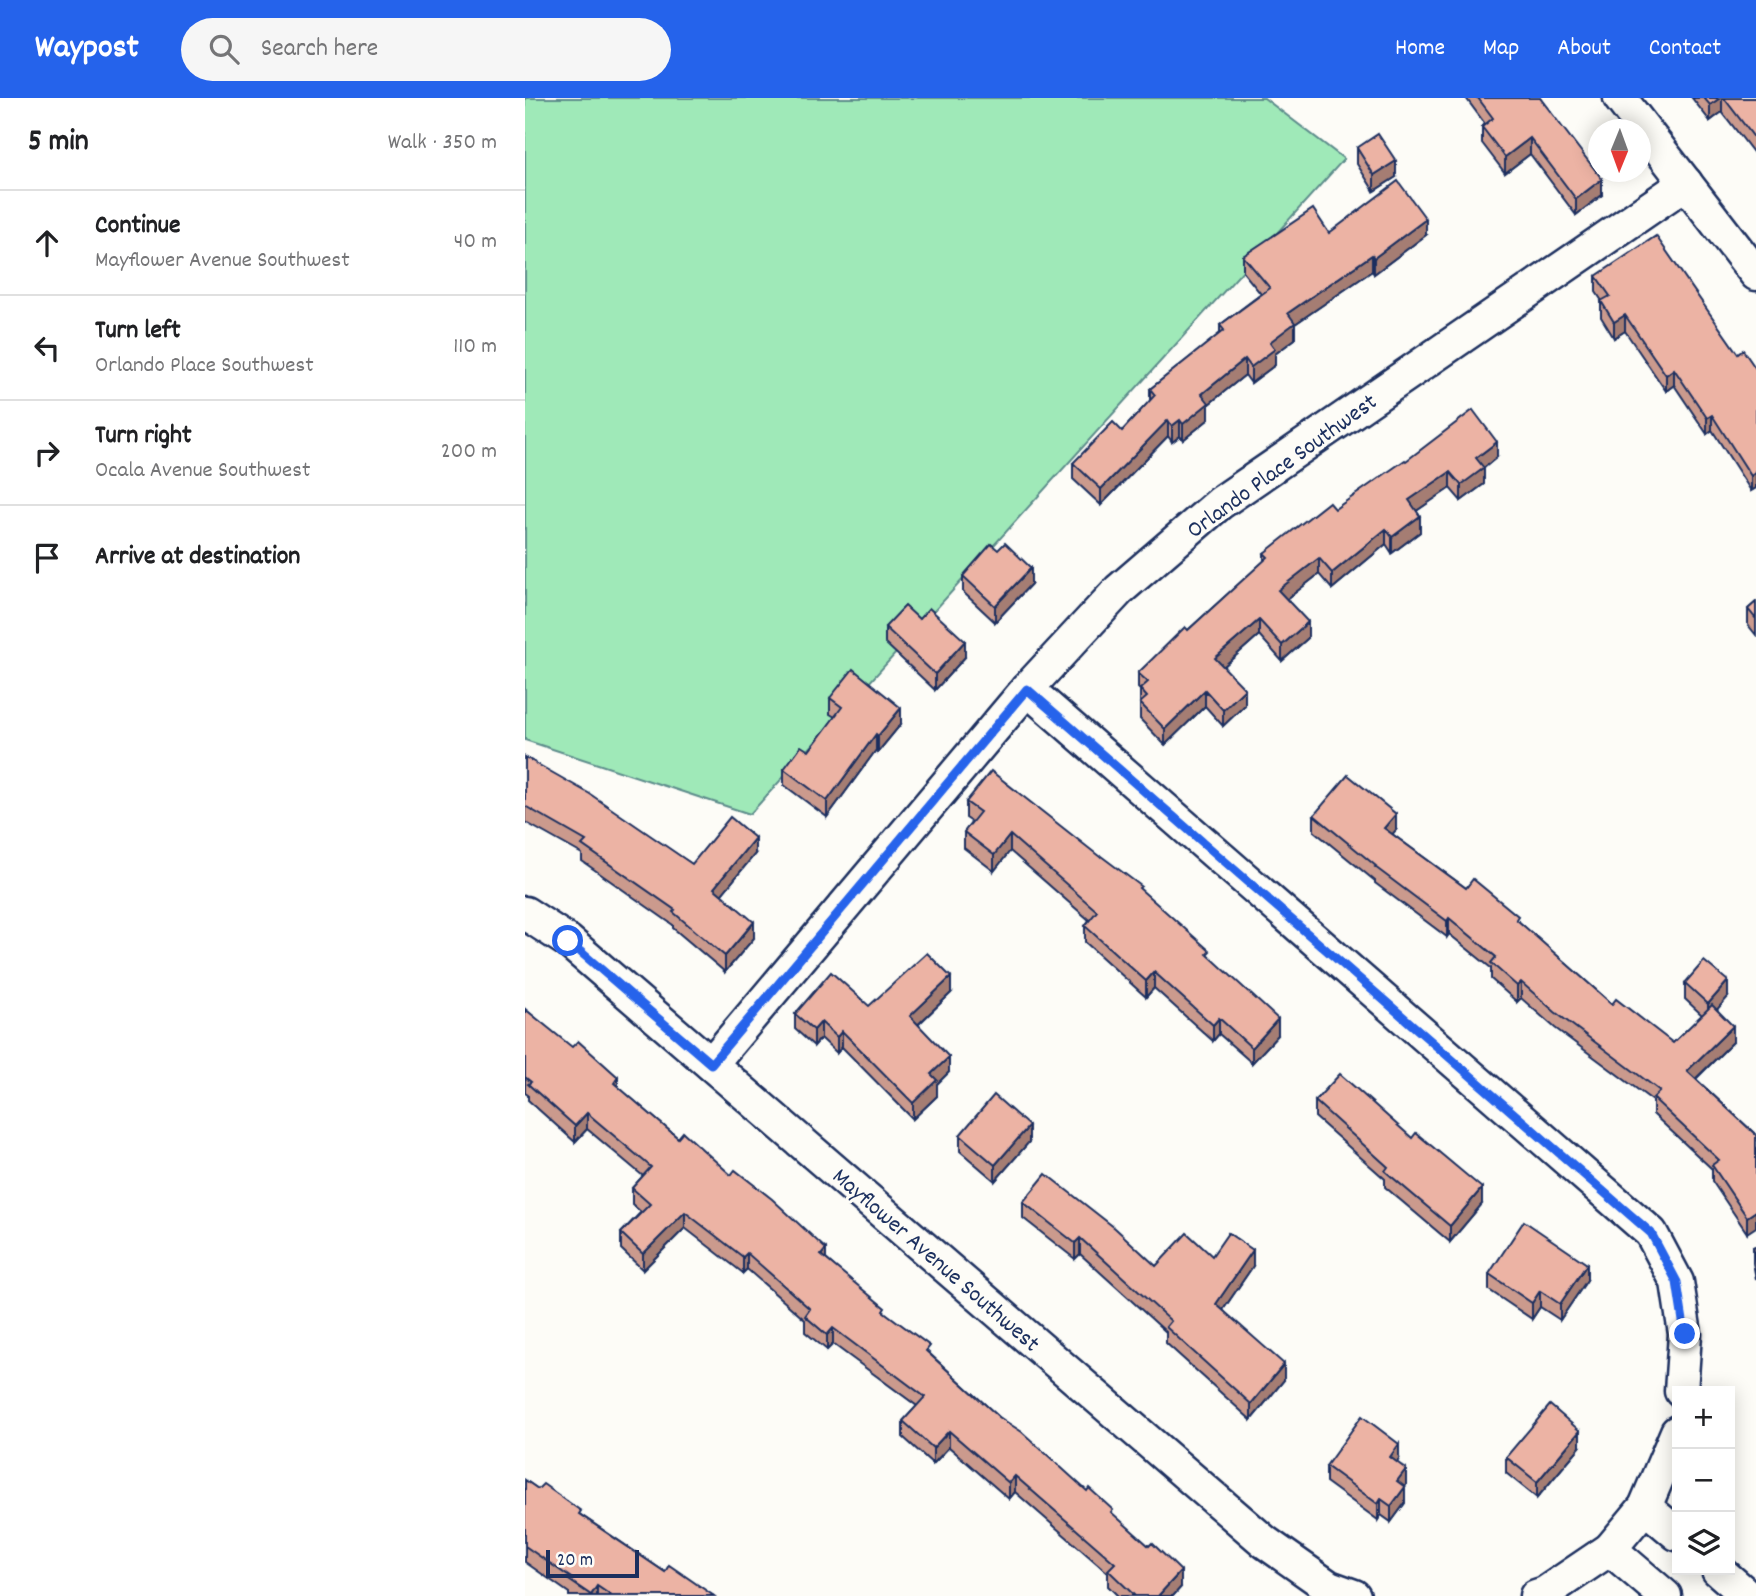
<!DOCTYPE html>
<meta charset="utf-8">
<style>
:root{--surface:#fff;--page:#f6f6f6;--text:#202124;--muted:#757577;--line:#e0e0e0;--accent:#2563eb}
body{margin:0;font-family:Dekko,sans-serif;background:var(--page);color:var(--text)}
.controls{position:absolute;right:21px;bottom:21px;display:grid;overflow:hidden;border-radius:0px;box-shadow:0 4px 18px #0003}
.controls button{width:63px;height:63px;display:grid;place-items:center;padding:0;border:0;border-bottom:2px solid var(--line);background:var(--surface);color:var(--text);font:35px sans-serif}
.compass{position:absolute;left:1063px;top:21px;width:63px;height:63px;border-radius:50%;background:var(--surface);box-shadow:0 4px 18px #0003;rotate:181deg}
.scale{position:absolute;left:21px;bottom:18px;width:93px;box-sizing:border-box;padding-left:7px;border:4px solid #1b2f5e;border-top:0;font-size:19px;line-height:24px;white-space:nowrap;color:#1b2f5e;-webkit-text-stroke:5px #fdfcf7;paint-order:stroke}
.stop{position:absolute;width:21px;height:21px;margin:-16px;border:5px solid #2563eb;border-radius:50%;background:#fff}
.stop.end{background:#2563eb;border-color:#fff;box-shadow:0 2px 7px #0008}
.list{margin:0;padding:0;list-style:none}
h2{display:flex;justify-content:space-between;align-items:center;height:91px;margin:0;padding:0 28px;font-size:30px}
h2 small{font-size:23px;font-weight:400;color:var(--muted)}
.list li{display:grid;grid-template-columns:46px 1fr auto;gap:21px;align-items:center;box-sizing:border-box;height:105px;padding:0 28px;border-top:2px solid var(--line)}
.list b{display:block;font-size:26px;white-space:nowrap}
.list p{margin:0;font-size:23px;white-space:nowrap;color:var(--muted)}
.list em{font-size:23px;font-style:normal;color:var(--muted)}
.icon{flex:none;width:38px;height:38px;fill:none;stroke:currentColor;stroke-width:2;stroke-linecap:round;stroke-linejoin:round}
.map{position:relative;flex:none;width:1231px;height:1498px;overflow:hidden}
header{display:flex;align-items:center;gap:42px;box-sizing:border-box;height:98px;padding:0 35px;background:var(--accent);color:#fff}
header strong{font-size:33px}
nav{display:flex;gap:38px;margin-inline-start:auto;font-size:24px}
.search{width:490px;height:63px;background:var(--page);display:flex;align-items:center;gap:18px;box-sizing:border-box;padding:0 24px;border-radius:38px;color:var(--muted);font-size:26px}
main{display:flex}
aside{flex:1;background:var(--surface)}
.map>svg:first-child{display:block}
</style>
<header>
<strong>Waypost</strong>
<div class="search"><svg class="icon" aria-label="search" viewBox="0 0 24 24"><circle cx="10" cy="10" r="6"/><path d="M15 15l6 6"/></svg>Search here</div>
<nav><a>Home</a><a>Map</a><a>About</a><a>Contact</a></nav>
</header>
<main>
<aside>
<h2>5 min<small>Walk · 350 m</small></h2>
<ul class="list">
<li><svg class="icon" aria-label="ahead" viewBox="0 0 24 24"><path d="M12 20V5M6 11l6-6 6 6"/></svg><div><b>Continue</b><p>Mayflower Avenue Southwest</p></div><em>40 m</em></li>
<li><svg class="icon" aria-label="left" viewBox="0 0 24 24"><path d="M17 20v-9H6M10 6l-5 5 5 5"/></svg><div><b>Turn left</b><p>Orlando Place Southwest</p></div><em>110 m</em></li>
<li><svg class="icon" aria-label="right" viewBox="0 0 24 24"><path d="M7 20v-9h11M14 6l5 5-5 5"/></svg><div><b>Turn right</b><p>Ocala Avenue Southwest</p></div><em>200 m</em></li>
<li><svg class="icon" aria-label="arrive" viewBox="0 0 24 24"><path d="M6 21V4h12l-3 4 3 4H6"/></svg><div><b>Arrive at destination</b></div></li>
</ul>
</aside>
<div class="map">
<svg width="1231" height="1498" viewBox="0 0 1231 1498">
<rect width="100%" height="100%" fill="#fdfcf7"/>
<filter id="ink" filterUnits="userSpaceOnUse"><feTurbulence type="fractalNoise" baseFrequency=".0143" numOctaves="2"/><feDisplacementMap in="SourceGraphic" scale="14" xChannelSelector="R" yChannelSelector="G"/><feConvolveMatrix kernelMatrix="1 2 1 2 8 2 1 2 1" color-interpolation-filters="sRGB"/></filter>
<g filter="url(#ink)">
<!-- green -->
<polygon fill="#9fe9b8" stroke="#5d8c8b" stroke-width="2" points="0,0 739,0 819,61 225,716 0,642"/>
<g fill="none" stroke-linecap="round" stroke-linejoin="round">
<!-- minor casing -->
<g stroke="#1b2f5e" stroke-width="37">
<g id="minor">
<polyline points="1095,0 1231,176"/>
<polyline points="502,591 1126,1135 1152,1184 1160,1236 1156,1293"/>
<polyline points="0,815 43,843 740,1444 804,1489 829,1498"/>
<polyline points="186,966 502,591 594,492 695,405 1161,85"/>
<polyline points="1120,1409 1152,1436"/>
<polyline points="1085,1451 1140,1498"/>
<polyline points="1193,1472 1223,1498"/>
<polyline points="1011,1498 1020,1495 1085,1451 1120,1409 1152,1334"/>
</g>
</g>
<!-- minor -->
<use href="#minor" stroke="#fdfcf7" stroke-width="32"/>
</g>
<!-- wall -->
<g fill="#cb9a8d" stroke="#1b2f5e" stroke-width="2">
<polygon points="941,0 1015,0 1077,97 1051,117 1005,56 980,75 957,45 957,29 960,26"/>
<polygon points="1167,0 1231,0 1231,58 1197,14 1185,23"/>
<polygon points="832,50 871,79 849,93 832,66"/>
<polygon points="804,135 901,137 849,176 847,173 770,226 770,241 750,256 750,267 726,285 720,277 684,306 684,321 658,342 655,338 647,344 643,338 576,407 548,381 548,365 597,333 625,303 625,291 695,236 695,227 736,196 718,174 718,158"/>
<polygon points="1071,178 1213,256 1231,271 1231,390 1226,393 1187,332 1182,336 1149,287 1141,293 1100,233 1089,240 1076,219 1076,203 1077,203 1071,194"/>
<polygon points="972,359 959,370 959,386 936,403 925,390 891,413 895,434 867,455 861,446 807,491 794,476 762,501 783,540 757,563 734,537 698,569 720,607 698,628 680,608 640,647 615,621 615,592 613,590 613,575 663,532 739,463 739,455 810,411 881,363"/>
<polygon points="438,478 506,486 470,524 438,494"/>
<polygon points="1231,504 1231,537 1223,527 1223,511"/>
<polygon points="394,521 440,559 410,592 360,545 360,529"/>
<polygon points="305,600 376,626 353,654 351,652 302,719 259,687 259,671 284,653 310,619 305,616"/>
<polygon points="0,659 167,766 230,756 196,797 229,840 200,874 148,830 148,827 57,763 57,756 0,724"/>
<polygon points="441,704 616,792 685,859 753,937 727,965 694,936 688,943 629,890 621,899 560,844 560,828 564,822 485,753 469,773 439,750 439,734 447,724 441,720"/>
<polygon points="789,717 871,732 867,736 941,790 993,823 1087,906 1148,945 1177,917 1160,901 1160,885 1203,899 1192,911 1208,944 1171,981 1229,1035 1222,1135 1187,1083 1187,1071 1128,1016 1128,1003 1030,930 996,900 992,904 966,881 966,870 924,836 922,839 850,785 850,783 789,733"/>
<polygon points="426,895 393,927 424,974 412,986 412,998 388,1021 317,949 312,955 296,940 289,948 270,931 270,916 344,908"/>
<polygon points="0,911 153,1040 301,1161 474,1319 588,1417 656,1489 648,1498 593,1498 583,1488 583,1475 490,1394 484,1401 424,1349 408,1366 378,1339 378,1323 392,1308 308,1246 302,1252 280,1234 280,1222 222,1171 218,1175 160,1130 118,1172 96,1151 96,1135 116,1114 107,1106 107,1090 118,1078 62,1031 50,1044 3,1002 3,997 0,995"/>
<polygon points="790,1003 957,1106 925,1144 860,1089 860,1081 790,1019"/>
<polygon points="435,1037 504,1044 470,1083 435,1053"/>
<polygon points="498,1104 631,1168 687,1158 728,1168 698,1212 759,1282 726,1322 641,1245 641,1234 555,1156 550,1161 498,1120"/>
<polygon points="1231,1148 1231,1181 1228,1165 1228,1149"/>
<polygon points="964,1176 1062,1182 1035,1222 1015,1209 1007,1221 964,1192"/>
<polygon points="1055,1349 1012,1400 981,1375 981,1359"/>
<polygon points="874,1361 872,1364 881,1387 880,1389 880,1405 866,1424 856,1417 853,1422 801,1384 801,1368"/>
<polygon points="0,1382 13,1391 56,1417 140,1474 189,1498 44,1498 44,1495 0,1464"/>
</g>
<!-- shaded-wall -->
<g fill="#a57d73" stroke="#1b2f5e" stroke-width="2">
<polygon points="1195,0 1197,0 1197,14 1185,23 1185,7"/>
<polygon points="1005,40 1005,56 980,75 980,59"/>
<polygon points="871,63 871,79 849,93 849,77"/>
<polygon points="1077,81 1077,97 1051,117 1051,101"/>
<polygon points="901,121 901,137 849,176 849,160"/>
<polygon points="847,157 847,173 770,226 770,241 750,256 750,267 726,285 726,269 745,244 763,215"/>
<polygon points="1100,217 1100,233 1089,240 1089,224"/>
<polygon points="720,261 720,277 684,306 684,321 658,342 658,326 677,296"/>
<polygon points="1149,271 1149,287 1141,293 1141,277"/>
<polygon points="1187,317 1187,332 1182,336 1182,320"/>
<polygon points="643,322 643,338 576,407 576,391"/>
<polygon points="655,322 655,338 647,344 647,328"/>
<polygon points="972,344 972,359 955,373 959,370 959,386 936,403 936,387 951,360"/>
<polygon points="925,374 925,390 884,418 884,402"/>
<polygon points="1231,374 1231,390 1226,393 1226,378"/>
<polygon points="895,418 895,434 867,455 867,439"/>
<polygon points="861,431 861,446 807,491 807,475"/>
<polygon points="794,460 794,476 753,508 753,492"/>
<polygon points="506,470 506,486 470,524 470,508"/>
<polygon points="734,522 734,537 690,576 690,560"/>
<polygon points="783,524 783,540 757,563 757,547"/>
<polygon points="440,543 440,559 410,592 410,576"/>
<polygon points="720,591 720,607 698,628 698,612"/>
<polygon points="680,592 680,608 640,647 640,631"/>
<polygon points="376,610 376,626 353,654 353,638"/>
<polygon points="351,636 351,652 302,719 302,703"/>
<polygon points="871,716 871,732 859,746 859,730"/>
<polygon points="485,737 485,753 469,773 469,757"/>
<polygon points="230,740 230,756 189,806 189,790"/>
<polygon points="924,820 924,836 922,839 922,823"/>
<polygon points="229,824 229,840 200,874 200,858"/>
<polygon points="629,874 629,890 621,899 621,883"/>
<polygon points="426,879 426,895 385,934 385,918"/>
<polygon points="1203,883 1203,899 1183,922 1183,906"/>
<polygon points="996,884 996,900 992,904 992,888"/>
<polygon points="694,920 694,936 688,943 688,927"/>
<polygon points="753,921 753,937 727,965 727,950"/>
<polygon points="296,924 296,940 289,948 289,932"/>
<polygon points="1208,928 1208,944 1162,989 1162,973"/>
<polygon points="317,933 317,949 312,955 312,939"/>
<polygon points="424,959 424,974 412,986 412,998 388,1021 388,1005 406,976"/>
<polygon points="93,979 93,995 89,985"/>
<polygon points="62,1015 62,1031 50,1044 50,1028"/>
<polygon points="504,1028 504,1044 470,1083 470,1067"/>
<polygon points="957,1090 957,1106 925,1144 925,1128"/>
<polygon points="1231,1113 1231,1129 1222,1135 1222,1119"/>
<polygon points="160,1114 160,1130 118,1172 118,1156"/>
<polygon points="555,1140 555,1156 550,1161 550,1145"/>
<polygon points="301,1151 301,1167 296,1157"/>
<polygon points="728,1152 728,1168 691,1222 691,1206"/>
<polygon points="222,1155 222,1171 218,1175 218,1159"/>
<polygon points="1062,1166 1062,1182 1035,1222 1035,1206"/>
<polygon points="1015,1193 1015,1209 1007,1221 1007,1205"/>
<polygon points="308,1230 308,1246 302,1252 302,1237"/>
<polygon points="759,1266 759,1282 726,1322 726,1306"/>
<polygon points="424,1333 424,1349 408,1366 408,1350"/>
<polygon points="1055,1333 1055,1349 1012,1400 1012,1384"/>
<polygon points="874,1346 874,1361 865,1375 865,1359"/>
<polygon points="881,1371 881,1387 872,1399 872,1383"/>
<polygon points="490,1378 490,1394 484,1401 484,1385"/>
<polygon points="880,1389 880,1405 866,1424 866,1408"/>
<polygon points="856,1401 856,1417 853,1422 853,1406"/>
<polygon points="656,1473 656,1489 648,1498 633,1498"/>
<polygon points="72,1488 72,1498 66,1498 66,1497"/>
</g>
<!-- building -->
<g fill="#ecb3a4" stroke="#1b2f5e" stroke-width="2">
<polygon points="953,0 1015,0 1077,81 1051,101 1005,40 980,59 957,29 968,20"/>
<polygon points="1179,0 1195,0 1185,7"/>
<polygon points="1199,0 1231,0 1231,42"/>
<polygon points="853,36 871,63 849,77 832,50"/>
<polygon points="873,83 901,121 849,160 847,157 763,215 770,225 745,244 750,251 726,269 720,261 677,296 684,305 658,326 655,322 647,328 643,322 576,391 548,365 588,324 597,333 630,297 625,291 699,232 695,227 745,190 718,158 788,111 804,135"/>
<polygon points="1131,138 1213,256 1218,252 1231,271 1231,374 1226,378 1187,317 1182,320 1149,271 1141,277 1100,217 1089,224 1076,203 1085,198 1071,178"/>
<polygon points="948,312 972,344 951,360 959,370 936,387 925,374 884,402 895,418 867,439 861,431 807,475 794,460 753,492 783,524 757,547 734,522 690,560 720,591 698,612 680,592 640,631 615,605 622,599 615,591 623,584 613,575 660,529 663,532 743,459 739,455 804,404 810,411 880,362 881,363"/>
<polygon points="480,445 506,470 470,508 438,478 466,446 473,452"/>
<polygon points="1231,504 1231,521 1223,511"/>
<polygon points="380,508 394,521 404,510 440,543 410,576 360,529"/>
<polygon points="328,571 376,610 353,638 351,636 302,703 259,671 276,648 284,653 317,609 305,600"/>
<polygon points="0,659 65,696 167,766 205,719 230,740 189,790 229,824 200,858 148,814 150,812 57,747 61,743 0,708"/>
<polygon points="466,673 575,759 576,758 616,788 614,790 685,853 682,856 753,921 727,950 694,920 688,927 629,874 621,883 560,828 572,813 485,737 469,757 439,734 455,714 441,704"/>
<polygon points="823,677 871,716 859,730 941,790 948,781 993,818 991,821 1087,906 1091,901 1148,945 1187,907 1208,928 1162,973 1231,1037 1231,1113 1222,1119 1187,1067 1194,1062 1128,1000 1135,993 1030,914 996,884 992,888 966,865 971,859 924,820 922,823 850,769 851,768 789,717"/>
<polygon points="402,855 426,879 385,918 424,959 406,976 412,982 388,1005 317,933 312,939 296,924 289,932 270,916 306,874 344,908"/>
<polygon points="1179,863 1203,883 1183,906 1160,885"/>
<polygon points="0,911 47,949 53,943 93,979 89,985 153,1040 158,1034 206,1077 210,1072 247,1101 301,1151 296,1157 360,1210 358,1213 405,1248 401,1253 474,1319 497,1334 562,1393 564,1390 588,1412 586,1414 624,1448 627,1445 656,1473 633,1498 610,1498 583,1472 590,1465 490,1378 484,1385 424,1333 408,1350 378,1323 400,1299 308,1230 302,1237 280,1218 285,1211 222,1155 218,1159 160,1114 118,1156 96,1135 125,1106 107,1090 126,1069 62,1015 50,1028 3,986 6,984 0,979"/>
<polygon points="815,976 887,1040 891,1035 957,1090 925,1128 860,1073 863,1069 790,1003"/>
<polygon points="469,997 504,1028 470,1067 435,1037"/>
<polygon points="521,1076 590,1130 631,1168 662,1135 687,1158 703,1135 728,1152 691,1206 759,1266 726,1306 641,1229 646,1223 555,1140 550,1145 498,1104"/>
<polygon points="999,1123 1062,1166 1035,1206 1015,1193 1007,1205 964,1176"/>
<polygon points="1231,1148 1231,1165 1228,1149"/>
<polygon points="1025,1307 1055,1333 1012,1384 981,1359"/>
<polygon points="837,1318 874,1346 865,1359 881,1371 872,1383 880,1389 866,1408 856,1401 853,1406 801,1368"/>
<polygon points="0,1382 13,1391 18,1386 56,1413 54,1416 140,1474 144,1467 189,1498 87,1498 72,1488 66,1497 44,1482 46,1480 0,1448"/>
</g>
</g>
<g fill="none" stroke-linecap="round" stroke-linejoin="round" filter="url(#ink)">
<!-- route -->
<polyline stroke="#2563eb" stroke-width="9" points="43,843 186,966 502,591 1126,1135 1152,1184 1160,1236"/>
</g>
<g text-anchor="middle" stroke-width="6" stroke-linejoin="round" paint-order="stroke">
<!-- street labels -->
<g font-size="24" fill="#1b2f5e" stroke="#fdfcf7">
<text transform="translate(756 367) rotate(-36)" y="8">Orlando Place Southwest</text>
<text transform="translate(412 1161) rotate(41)" y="8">Mayflower Avenue Southwest</text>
</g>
</g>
</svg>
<div class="controls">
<button>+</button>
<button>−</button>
<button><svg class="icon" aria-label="layers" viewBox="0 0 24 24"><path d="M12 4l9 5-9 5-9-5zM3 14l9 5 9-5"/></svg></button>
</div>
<svg class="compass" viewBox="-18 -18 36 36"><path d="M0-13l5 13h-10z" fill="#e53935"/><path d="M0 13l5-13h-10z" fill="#757577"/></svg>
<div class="scale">20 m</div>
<div class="stop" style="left:43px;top:843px"></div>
<div class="stop end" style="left:1160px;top:1236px"></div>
</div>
</main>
